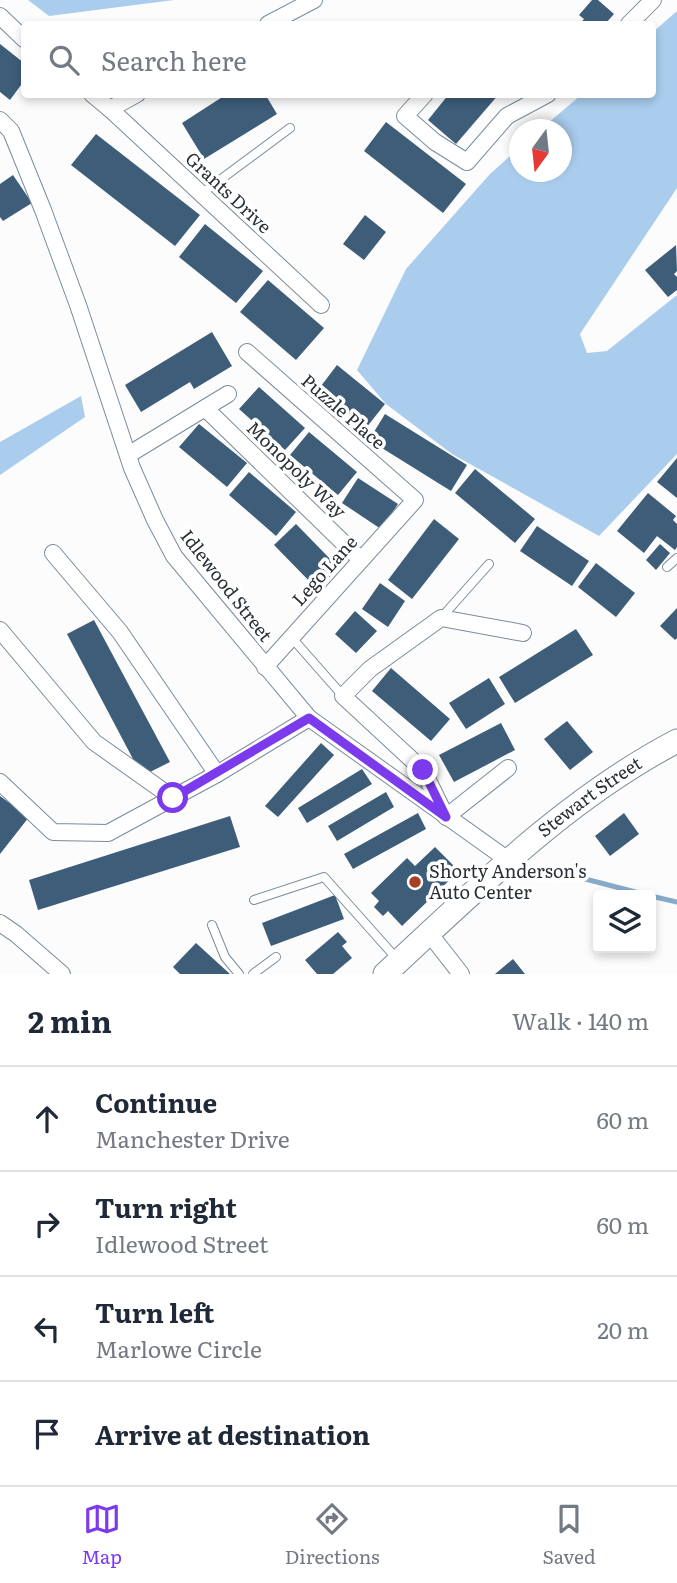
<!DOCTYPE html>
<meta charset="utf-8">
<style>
:root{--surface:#fff;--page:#f2f2f3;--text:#1f2937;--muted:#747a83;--line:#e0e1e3;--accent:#7c3aed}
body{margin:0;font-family:Literata,serif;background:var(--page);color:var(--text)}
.controls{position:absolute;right:21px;bottom:21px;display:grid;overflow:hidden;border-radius:7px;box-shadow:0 4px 10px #0003}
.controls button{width:63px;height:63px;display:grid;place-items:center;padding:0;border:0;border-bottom:2px solid var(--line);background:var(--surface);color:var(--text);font:35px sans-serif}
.compass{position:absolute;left:509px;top:119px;width:63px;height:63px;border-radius:50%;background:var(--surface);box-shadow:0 4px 10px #0003;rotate:195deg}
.stop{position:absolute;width:21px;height:21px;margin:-16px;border:5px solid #7c3aed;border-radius:50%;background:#fff}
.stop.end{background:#7c3aed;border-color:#fff;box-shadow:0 2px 7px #0008}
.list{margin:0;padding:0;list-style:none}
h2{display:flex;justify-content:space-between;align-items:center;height:91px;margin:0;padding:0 28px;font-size:30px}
h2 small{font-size:23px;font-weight:400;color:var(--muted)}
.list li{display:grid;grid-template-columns:46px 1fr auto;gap:21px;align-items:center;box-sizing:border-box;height:105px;padding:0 28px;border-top:2px solid var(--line)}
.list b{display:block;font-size:26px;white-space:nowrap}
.list p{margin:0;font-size:23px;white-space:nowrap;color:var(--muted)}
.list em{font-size:23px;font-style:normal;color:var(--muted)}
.icon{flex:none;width:38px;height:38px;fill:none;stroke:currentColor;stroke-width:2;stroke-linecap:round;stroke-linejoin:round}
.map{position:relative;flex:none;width:677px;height:974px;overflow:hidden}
.search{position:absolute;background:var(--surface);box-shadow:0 4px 10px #0003;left:21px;right:21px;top:21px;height:77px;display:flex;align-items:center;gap:18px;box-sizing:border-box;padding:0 24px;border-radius:7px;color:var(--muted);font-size:26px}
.sheet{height:511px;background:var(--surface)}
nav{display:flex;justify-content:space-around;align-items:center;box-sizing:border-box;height:98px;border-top:2px solid var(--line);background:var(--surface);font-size:19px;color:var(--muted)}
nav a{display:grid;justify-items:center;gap:4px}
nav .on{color:var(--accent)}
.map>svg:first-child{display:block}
</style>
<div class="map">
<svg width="677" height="974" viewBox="0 0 677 974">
<rect width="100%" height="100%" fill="#fcfcfc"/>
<!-- forest -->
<g fill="#aacdee">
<polygon points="28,0 174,0 49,16"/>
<polygon points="677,11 677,188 580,334 587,353 607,351 677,295 677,454 599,536 452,454 386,404 357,370 406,269 490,174 519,148 520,172 562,172 562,130 541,129 581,95 652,94 653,32"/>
<polygon points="81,396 85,417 0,475 0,442"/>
</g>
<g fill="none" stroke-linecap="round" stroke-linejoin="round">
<!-- stream -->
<g stroke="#88abca" stroke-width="5">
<polyline points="512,876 570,875 647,895"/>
<polyline points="651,896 677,902"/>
</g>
</g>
<!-- building -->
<g fill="#3d5d79">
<polygon points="592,0 598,0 614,14 605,24 580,24 584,19 579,15"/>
<polygon points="0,44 24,63 24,88 21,85 10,100 0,92"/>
<polygon points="227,94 265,94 277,114 204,159 182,123"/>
<polygon points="449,94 499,94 456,144 428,120"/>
<polygon points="386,122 466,184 443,213 364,151"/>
<polygon points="96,134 200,215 175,246 71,165"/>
<polygon points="13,175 32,203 3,221 0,217 0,184"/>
<polygon points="365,215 386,232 364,260 343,244"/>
<polygon points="205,224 263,271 236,303 179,257"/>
<polygon points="676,245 677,271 674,274 677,277 677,290 668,297 645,270"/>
<polygon points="268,280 324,328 296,360 240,312"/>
<polygon points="212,332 232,366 194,389 190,382 141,412 125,385"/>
<polygon points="337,365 385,404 366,428 318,390"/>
<polygon points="259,387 305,428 285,450 239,409"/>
<polygon points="385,414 467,465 451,491 369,440"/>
<polygon points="199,424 247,463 227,487 179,447"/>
<polygon points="309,432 357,472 338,495 290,455"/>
<polygon points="677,458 677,498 657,482"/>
<polygon points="475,469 535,519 515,543 455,493"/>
<polygon points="249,472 296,512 276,536 229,495"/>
<polygon points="358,478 398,504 381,529 342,503"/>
<polygon points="648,493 676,516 673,520 677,524 677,547 675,550 657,536 644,553 617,531"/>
<polygon points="434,519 459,539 412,599 388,580"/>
<polygon points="296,524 339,568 317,589 274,545"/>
<polygon points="537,526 589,561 572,586 520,551"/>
<polygon points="660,544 670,553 656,570 646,560"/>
<polygon points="596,563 635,593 616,617 578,587"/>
<polygon points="380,583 405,601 388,627 362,609"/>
<polygon points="677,608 677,638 675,640 660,626"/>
<polygon points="355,611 377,631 356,653 335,634"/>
<polygon points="94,620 170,762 142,776 67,634"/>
<polygon points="576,629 593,655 515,703 499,677"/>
<polygon points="391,668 450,719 431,741 372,691"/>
<polygon points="489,678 505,704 466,729 449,703"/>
<polygon points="567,721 593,752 570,770 544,739"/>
<polygon points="501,723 515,750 454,782 439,755"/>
<polygon points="321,743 334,755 278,817 265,806"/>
<polygon points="362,769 372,784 307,823 298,808"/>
<polygon points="386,792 394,807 337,841 328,826"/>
<polygon points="0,796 29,817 0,854"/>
<polygon points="418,813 426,829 353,869 344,854"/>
<polygon points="624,813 639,834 610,856 595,836"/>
<polygon points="230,816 240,847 38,910 29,880"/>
<polygon points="435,847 459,871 402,926 388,911 383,916 374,907 379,901 371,893 407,858 415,866"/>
<polygon points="335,895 344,919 271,946 262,923"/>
<polygon points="338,932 347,942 342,946 352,958 333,974 317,974 305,960"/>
<polygon points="196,943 230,974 180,974 173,967"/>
<polygon points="513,959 525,974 495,974"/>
</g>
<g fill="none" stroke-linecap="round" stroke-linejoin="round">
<!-- lane casing -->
<g stroke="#7a8c9c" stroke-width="10">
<g id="lane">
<polyline points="201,194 290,128"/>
<polyline points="667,567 677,558"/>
<polyline points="441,618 489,564"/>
<polyline points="292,638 343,696"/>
<polyline points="254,900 324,877 397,959"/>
<polyline points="212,925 225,957 239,974"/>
<polyline points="253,974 276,957"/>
</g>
</g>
<!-- street casing -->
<g stroke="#7a8c9c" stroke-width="18">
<g id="street">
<polyline points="0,16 24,39"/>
<polyline points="268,24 314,0"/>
<polyline points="629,24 653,0"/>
<polyline points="92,94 110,109 137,94"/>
<polyline points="425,94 405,116 435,142 467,162 507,116 548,94"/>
<polyline points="110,109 321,305"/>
<polyline points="0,120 11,131 43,210 78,305 132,468 155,520 174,556 309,718 508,860"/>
<polyline points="247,352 415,500 265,667"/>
<polyline points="205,408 361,560"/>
<polyline points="128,455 228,394"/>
<polyline points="53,553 120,632 217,774"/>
<polyline points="0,630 94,742 173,798"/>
<polyline points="508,768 446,817 423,770 343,696 370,669 441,618 523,633"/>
<polyline points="0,782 53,832 108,833 217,774 309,718"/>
<polyline points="0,923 16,934 62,974"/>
<polyline points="429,933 461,974"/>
</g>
</g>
<!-- secondary casing -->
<g stroke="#7a8c9c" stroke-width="25">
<g id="secondary">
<path id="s1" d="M385 974C476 890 566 799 677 741"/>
</g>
</g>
<!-- lane -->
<use href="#lane" stroke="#fff" stroke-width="8"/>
<!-- street -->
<use href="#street" stroke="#fff" stroke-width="16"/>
<!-- secondary -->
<use href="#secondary" stroke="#fff" stroke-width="23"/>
</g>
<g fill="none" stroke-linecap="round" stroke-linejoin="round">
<!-- route -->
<polyline stroke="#7c3aed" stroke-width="9" points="173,798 309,718 446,817 423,770"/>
</g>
<!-- markers -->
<circle fill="#a73f22" stroke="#fff" stroke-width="2.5" cx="415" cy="882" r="7"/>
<g text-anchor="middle" stroke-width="7" stroke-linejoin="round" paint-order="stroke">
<!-- street labels -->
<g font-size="18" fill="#283036" stroke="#fff">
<text transform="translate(228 193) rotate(43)" y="6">Grants Drive</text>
<text transform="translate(343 412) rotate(41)" y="6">Puzzle Place</text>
<text transform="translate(296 470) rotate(44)" y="6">Monopoly Way</text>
<text transform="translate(325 571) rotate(-48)" y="6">Lego Lane</text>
<text transform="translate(226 586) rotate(52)" y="6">Idlewood Street</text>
<text dy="6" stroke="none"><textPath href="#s1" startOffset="271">Stewart Street</textPath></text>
</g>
<!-- poi labels -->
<g font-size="18" fill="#283036" stroke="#fff" text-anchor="start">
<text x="429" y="878">Shorty Anderson's<tspan x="429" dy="21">Auto Center</tspan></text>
</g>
</g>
</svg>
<div class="controls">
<button><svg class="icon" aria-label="layers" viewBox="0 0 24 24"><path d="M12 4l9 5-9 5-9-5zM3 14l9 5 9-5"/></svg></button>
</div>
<svg class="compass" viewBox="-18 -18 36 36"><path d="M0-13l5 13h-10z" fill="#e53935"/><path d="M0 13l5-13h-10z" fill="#747a83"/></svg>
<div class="stop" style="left:173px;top:798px"></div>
<div class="stop end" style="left:423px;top:770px"></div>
<div class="search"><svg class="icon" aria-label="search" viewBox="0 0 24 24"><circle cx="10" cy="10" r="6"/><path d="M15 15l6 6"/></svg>Search here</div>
</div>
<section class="sheet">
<h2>2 min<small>Walk · 140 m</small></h2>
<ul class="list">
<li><svg class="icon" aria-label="ahead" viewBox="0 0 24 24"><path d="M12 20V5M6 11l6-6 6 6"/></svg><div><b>Continue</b><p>Manchester Drive</p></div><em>60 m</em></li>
<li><svg class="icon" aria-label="right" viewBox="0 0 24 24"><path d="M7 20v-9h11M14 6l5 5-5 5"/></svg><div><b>Turn right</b><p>Idlewood Street</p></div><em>60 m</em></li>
<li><svg class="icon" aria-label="left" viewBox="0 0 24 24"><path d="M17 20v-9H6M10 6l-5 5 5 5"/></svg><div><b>Turn left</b><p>Marlowe Circle</p></div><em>20 m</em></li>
<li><svg class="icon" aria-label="arrive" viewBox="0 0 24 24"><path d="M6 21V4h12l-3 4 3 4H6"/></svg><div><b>Arrive at destination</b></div></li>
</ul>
</section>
<nav>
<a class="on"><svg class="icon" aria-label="map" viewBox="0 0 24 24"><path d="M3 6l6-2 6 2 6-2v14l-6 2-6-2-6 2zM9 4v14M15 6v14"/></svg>Map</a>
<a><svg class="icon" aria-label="directions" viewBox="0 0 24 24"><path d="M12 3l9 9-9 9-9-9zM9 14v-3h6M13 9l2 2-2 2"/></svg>Directions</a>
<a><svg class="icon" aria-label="saved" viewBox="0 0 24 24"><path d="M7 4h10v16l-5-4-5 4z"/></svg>Saved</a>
</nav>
